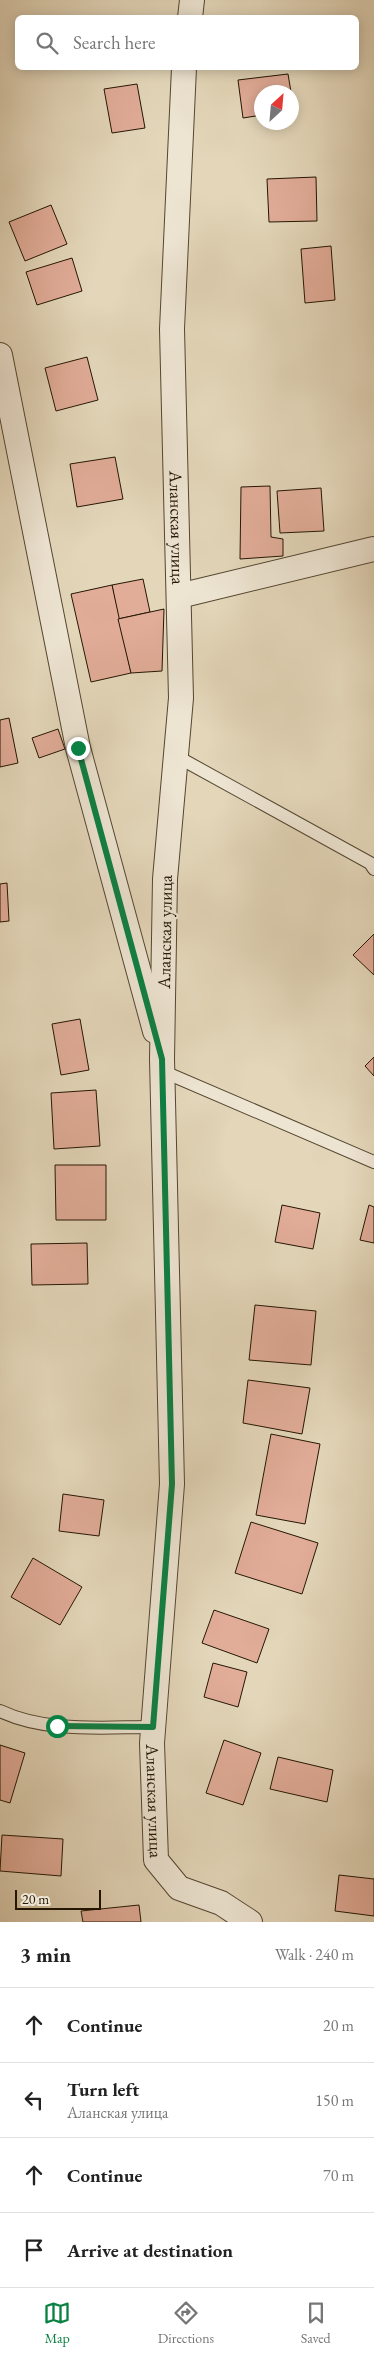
<!DOCTYPE html>
<meta charset="utf-8">
<style>
:root{--surface:#fff;--page:#f6f6f6;--text:#222;--muted:#767676;--line:#e0e0e0;--accent:#0b8043}
body{margin:0;font-family:"EB Garamond",serif;background:var(--page);color:var(--text)}
.compass{position:absolute;left:254px;top:85px;width:45px;height:45px;border-radius:50%;background:var(--surface);box-shadow:0 2px 12px #0003;rotate:26deg}
.scale{position:absolute;left:15px;bottom:12px;width:86px;box-sizing:border-box;padding-left:5px;border:2px solid #241603;border-top:0;font-size:14px;line-height:18px;white-space:nowrap;color:#241603;-webkit-text-stroke:4px #ede4d2;paint-order:stroke}
.stop{position:absolute;width:15px;height:15px;margin:-11px;border:4px solid #0b8043;border-radius:50%;background:#fff}
.stop.end{background:#0b8043;border-color:#fff;box-shadow:0 1px 5px #0008}
.list{margin:0;padding:0;list-style:none}
h2{display:flex;justify-content:space-between;align-items:center;height:65px;margin:0;padding:0 20px;font-size:21px}
h2 small{font-size:16px;font-weight:400;color:var(--muted)}
.list li{display:grid;grid-template-columns:32px 1fr auto;gap:15px;align-items:center;box-sizing:border-box;height:75px;padding:0 20px;border-top:1px solid var(--line)}
.list b{display:block;font-size:19px;white-space:nowrap}
.list p{margin:0;font-size:16px;white-space:nowrap;color:var(--muted)}
.list em{font-size:16px;font-style:normal;color:var(--muted)}
.icon{flex:none;width:28px;height:28px;fill:none;stroke:currentColor;stroke-width:2;stroke-linecap:round;stroke-linejoin:round}
.map{position:relative;flex:none;width:374px;height:1922px;overflow:hidden}
.search{position:absolute;background:var(--surface);box-shadow:0 2px 12px #0003;left:15px;right:15px;top:15px;height:55px;display:flex;align-items:center;gap:12px;box-sizing:border-box;padding:0 18px;border-radius:8px;color:var(--muted);font-size:19px}
.sheet{height:365px;background:var(--surface)}
nav{display:flex;justify-content:space-around;align-items:center;box-sizing:border-box;height:70px;border-top:1px solid var(--line);background:var(--surface);font-size:14px;color:var(--muted)}
nav a{display:grid;justify-items:center;gap:2px}
nav .on{color:var(--accent)}
.map>svg:first-child{display:block}
</style>
<div class="map">
<svg width="374" height="1922" viewBox="0 0 374 1922">
<rect width="100%" height="100%" fill="#e3d6b9"/>
<filter id="stains"><feTurbulence type="fractalNoise" baseFrequency=".004" numOctaves="4"/><feColorMatrix values="0 0 0 0 .2 0 0 0 0 .09 0 0 0 0 .02 0 0 0 .5 -.17"/></filter>
<radialGradient id="worn" r=".72"><stop offset=".6" stop-color="#630" stop-opacity="0"/><stop offset="1" stop-color="#630" stop-opacity=".3"/></radialGradient>
<!-- building -->
<g fill="#e1ac98" stroke="#241603">
<polygon points="288,74 291,92 262,92 262,115 243,118 238,80"/>
<polygon points="137,84 145,128 112,133 104,89"/>
<polygon points="316,177 317,221 269,222 267,179"/>
<polygon points="51,205 67,244 25,261 9,222"/>
<polygon points="331,246 335,300 305,303 301,249"/>
<polygon points="72,258 82,291 37,305 26,272"/>
<polygon points="87,357 98,400 56,411 45,368"/>
<polygon points="115,457 123,499 77,507 70,464"/>
<polygon points="270,486 271,537 283,539 283,556 240,559 241,487"/>
<polygon points="321,488 324,531 280,533 277,491"/>
<polygon points="143,579 150,612 118,619 112,585"/>
<polygon points="112,585 131,673 91,682 71,594"/>
<polygon points="164,609 162,671 131,673 118,619"/>
<polygon points="9,718 18,763 0,767 0,720"/>
<polygon points="58,729 65,749 39,758 32,738"/>
<polygon points="7,883 9,921 0,922 0,884"/>
<polygon points="374,934 374,975 353,955"/>
<polygon points="80,1019 89,1070 61,1075 52,1024"/>
<polygon points="374,1057 374,1076 365,1066"/>
<polygon points="96,1090 100,1146 54,1149 51,1093"/>
<polygon points="55,1165 106,1165 106,1220 56,1220"/>
<polygon points="282,1205 320,1213 313,1249 275,1242"/>
<polygon points="369,1205 374,1207 374,1243 360,1240"/>
<polygon points="87,1243 88,1284 32,1285 31,1244"/>
<polygon points="255,1305 316,1311 311,1365 249,1360"/>
<polygon points="248,1380 310,1388 302,1434 243,1423"/>
<polygon points="271,1434 320,1444 305,1524 256,1515"/>
<polygon points="63,1494 104,1500 99,1536 59,1531"/>
<polygon points="251,1522 318,1543 302,1594 235,1573"/>
<polygon points="33,1558 82,1587 60,1625 11,1597"/>
<polygon points="214,1610 269,1629 257,1663 202,1643"/>
<polygon points="213,1663 247,1672 238,1707 204,1697"/>
<polygon points="224,1740 261,1753 243,1805 206,1793"/>
<polygon points="0,1745 25,1753 10,1803 0,1800"/>
<polygon points="278,1757 333,1770 327,1802 270,1789"/>
<polygon points="2,1835 63,1839 61,1876 0,1871"/>
<polygon points="339,1875 374,1879 374,1916 335,1911"/>
<polygon points="139,1905 141,1922 83,1922 81,1911"/>
</g>
<g fill="none" stroke-linecap="round" stroke-linejoin="round">
<!-- service casing -->
<g stroke="#544630" stroke-width="14">
<g id="service">
<polyline points="176,756 370,863 374,869"/>
<polyline points="162,1071 374,1162"/>
<path d="M0 1711C46 1733 103 1727 153 1727"/>
</g>
</g>
<!-- minor casing -->
<g stroke="#544630" stroke-width="26">
<g id="minor">
<polyline points="190,18 192,0"/>
<path id="s1" d="M184 68 172 329 181 698 165 879 162 1059 172 1484 152 1743 156 1860 179 1888 221 1903 250 1922"/>
<polyline points="0,355 78,748 155,1031"/>
<polyline points="179,596 374,549"/>
</g>
</g>
<!-- service -->
<use href="#service" stroke="#ede4d2" stroke-width="12"/>
<!-- minor -->
<use href="#minor" stroke="#ede4d2" stroke-width="24"/>
</g>
<g fill="none" stroke-linecap="round" stroke-linejoin="round">
<!-- route -->
<polyline stroke="#0b8043" stroke-width="6" points="57,1726 153,1727 172,1484 162,1059 78,748"/>
</g>
<g text-anchor="middle" stroke-width="4.5" stroke-linejoin="round" paint-order="stroke">
<!-- street labels -->
<g font-size="18" fill="#241603" stroke="#ede4d2">
<text dy="6" stroke="none"><textPath href="#s1" startOffset="460">Аланская улица</textPath></text>
<text transform="translate(165 932) rotate(-89)" y="6">Аланская улица</text>
<text dy="6" stroke="none"><textPath href="#s1" startOffset="1735">Аланская улица</textPath></text>
</g>
</g>
<rect width="100%" height="100%" filter="url(#stains)"/>
<rect width="100%" height="100%" fill="url(#worn)"/>
</svg>
<svg class="compass" viewBox="-18 -18 36 36"><path d="M0-13l5 13h-10z" fill="#e53935"/><path d="M0 13l5-13h-10z" fill="#767676"/></svg>
<div class="scale">20 m</div>
<div class="stop" style="left:57px;top:1726px"></div>
<div class="stop end" style="left:78px;top:748px"></div>
<div class="search"><svg class="icon" aria-label="search" viewBox="0 0 24 24"><circle cx="10" cy="10" r="6"/><path d="M15 15l6 6"/></svg>Search here</div>
</div>
<section class="sheet">
<h2>3 min<small>Walk · 240 m</small></h2>
<ul class="list">
<li><svg class="icon" aria-label="ahead" viewBox="0 0 24 24"><path d="M12 20V5M6 11l6-6 6 6"/></svg><div><b>Continue</b></div><em>20 m</em></li>
<li><svg class="icon" aria-label="left" viewBox="0 0 24 24"><path d="M17 20v-9H6M10 6l-5 5 5 5"/></svg><div><b>Turn left</b><p>Аланская улица</p></div><em>150 m</em></li>
<li><svg class="icon" aria-label="ahead" viewBox="0 0 24 24"><path d="M12 20V5M6 11l6-6 6 6"/></svg><div><b>Continue</b></div><em>70 m</em></li>
<li><svg class="icon" aria-label="arrive" viewBox="0 0 24 24"><path d="M6 21V4h12l-3 4 3 4H6"/></svg><div><b>Arrive at destination</b></div></li>
</ul>
</section>
<nav>
<a class="on"><svg class="icon" aria-label="map" viewBox="0 0 24 24"><path d="M3 6l6-2 6 2 6-2v14l-6 2-6-2-6 2zM9 4v14M15 6v14"/></svg>Map</a>
<a><svg class="icon" aria-label="directions" viewBox="0 0 24 24"><path d="M12 3l9 9-9 9-9-9zM9 14v-3h6M13 9l2 2-2 2"/></svg>Directions</a>
<a><svg class="icon" aria-label="saved" viewBox="0 0 24 24"><path d="M7 4h10v16l-5-4-5 4z"/></svg>Saved</a>
</nav>
